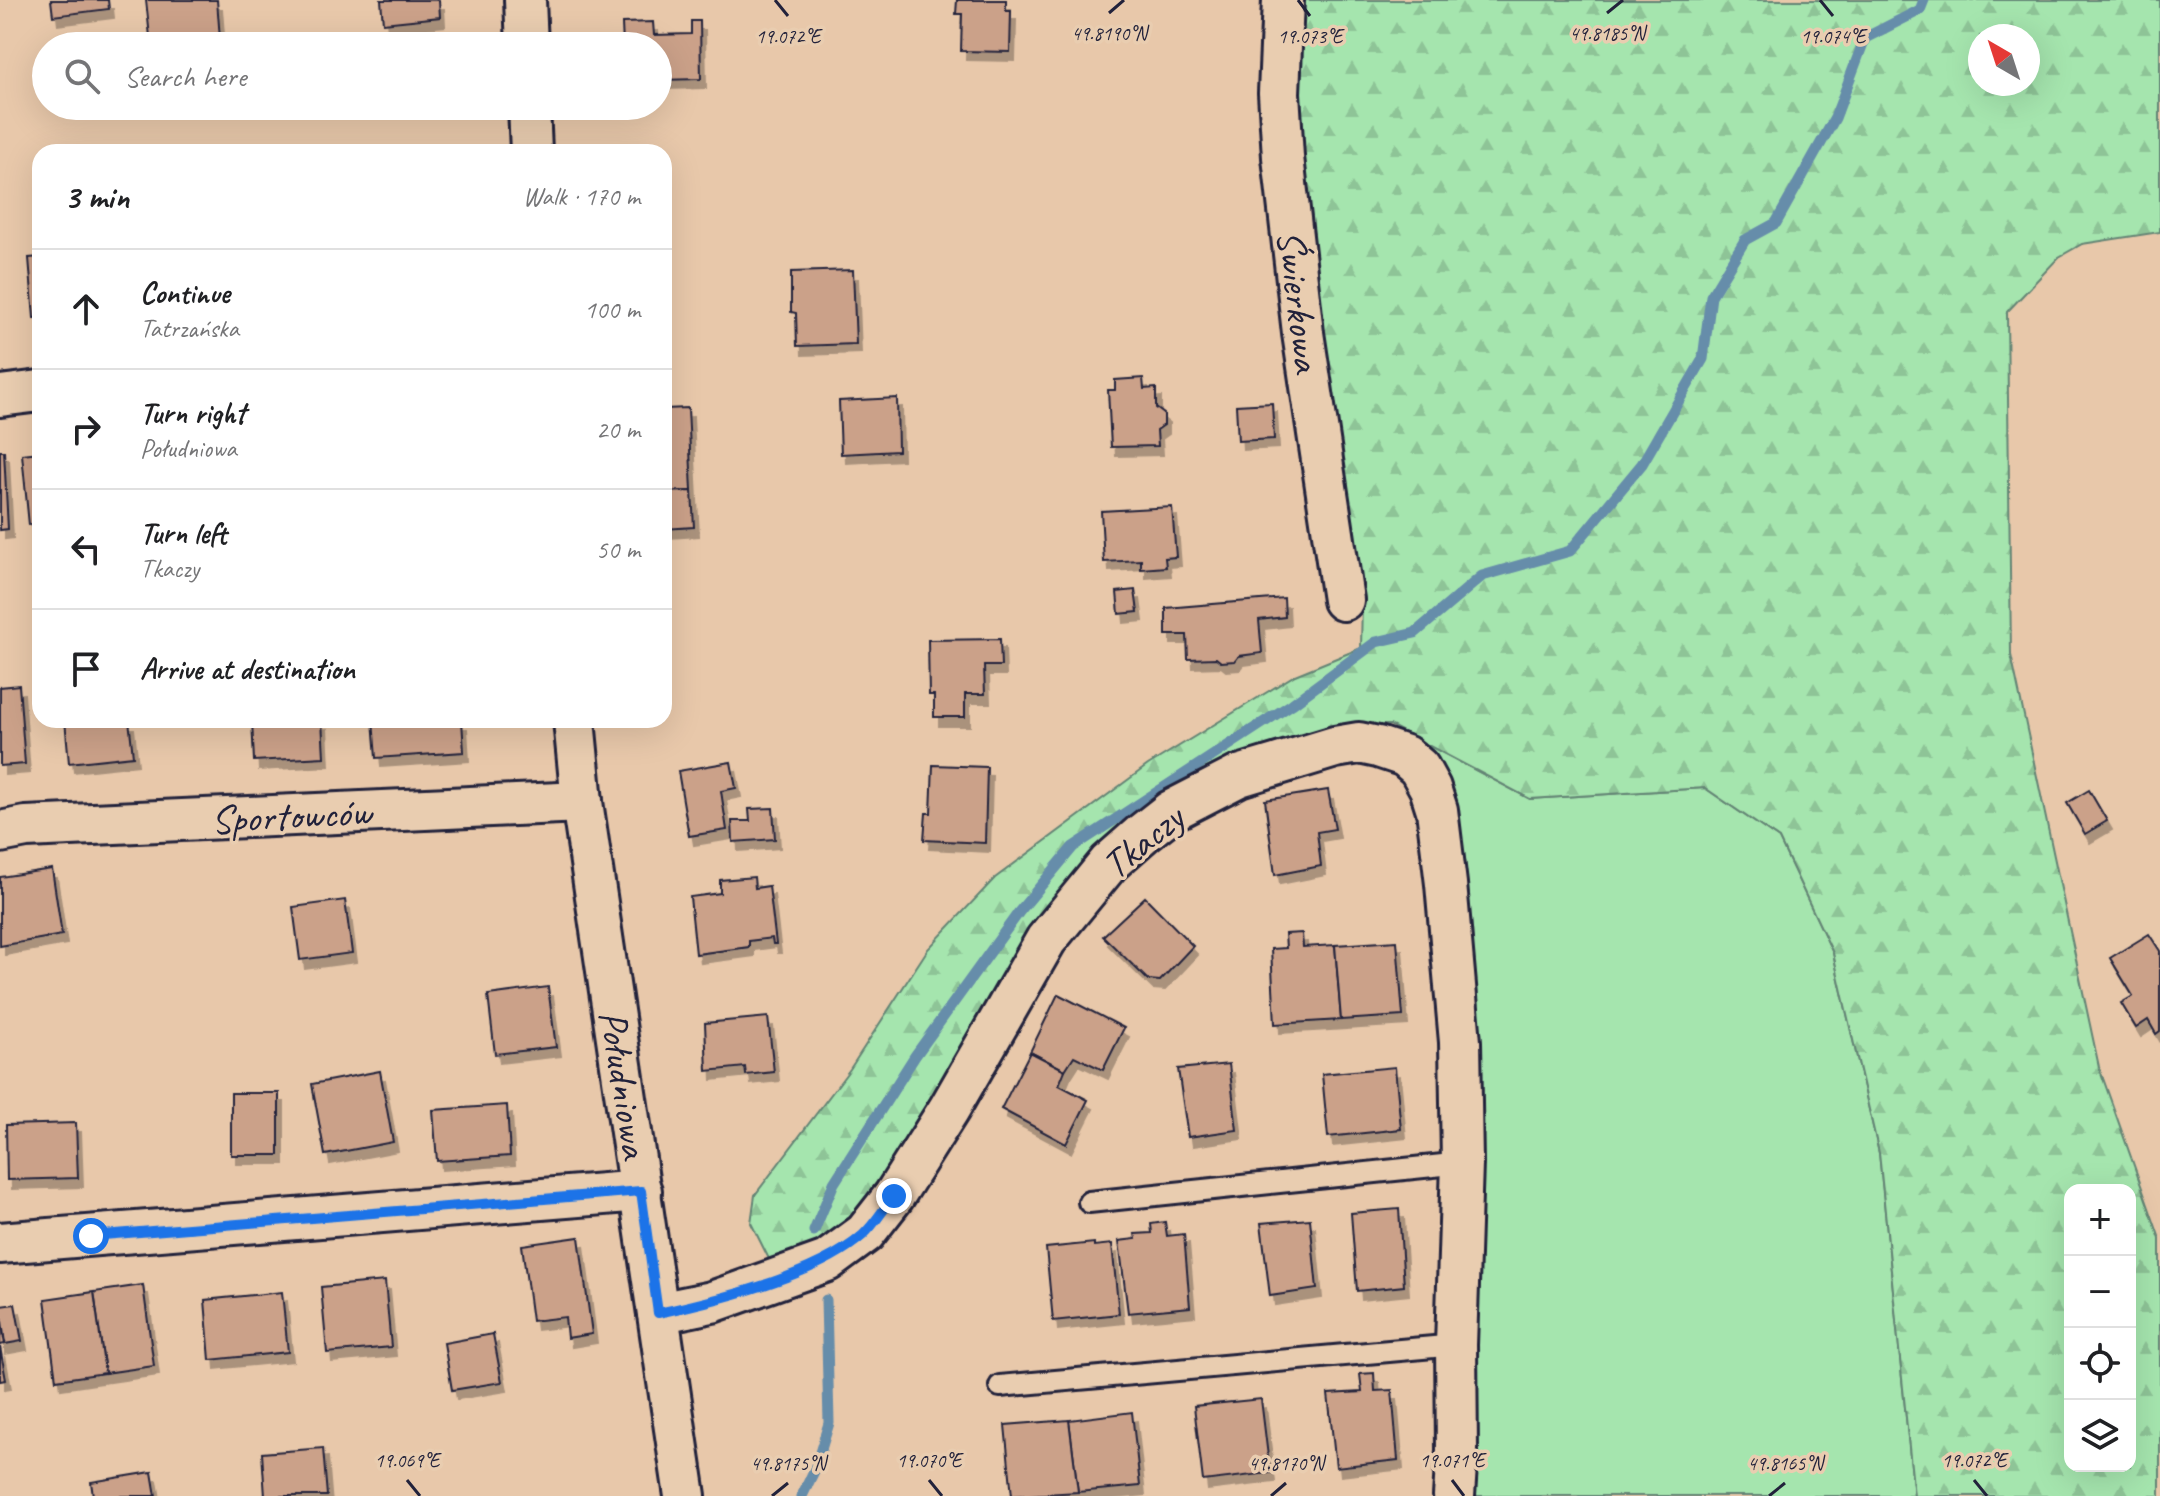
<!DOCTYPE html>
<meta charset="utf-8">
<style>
:root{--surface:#fff;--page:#f2f2f2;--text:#202124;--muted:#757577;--line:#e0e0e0}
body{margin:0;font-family:Caveat,sans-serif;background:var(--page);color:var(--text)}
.controls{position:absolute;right:24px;bottom:24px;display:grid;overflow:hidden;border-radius:16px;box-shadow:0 8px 32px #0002}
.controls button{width:72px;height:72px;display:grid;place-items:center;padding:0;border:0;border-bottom:2px solid var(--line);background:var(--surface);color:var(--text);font:40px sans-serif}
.compass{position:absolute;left:1968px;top:24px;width:72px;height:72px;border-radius:50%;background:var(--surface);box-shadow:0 8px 32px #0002;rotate:321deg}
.stop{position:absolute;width:24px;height:24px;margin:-18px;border:6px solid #1a73e8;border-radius:50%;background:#fff}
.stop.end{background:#1a73e8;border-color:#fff;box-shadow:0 2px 8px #0008}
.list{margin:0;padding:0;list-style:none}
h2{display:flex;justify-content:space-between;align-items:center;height:104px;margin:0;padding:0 32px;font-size:34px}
h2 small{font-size:26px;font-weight:400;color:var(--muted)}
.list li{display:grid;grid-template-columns:52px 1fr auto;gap:24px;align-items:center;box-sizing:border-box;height:120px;padding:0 32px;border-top:2px solid var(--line)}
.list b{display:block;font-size:30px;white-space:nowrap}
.list p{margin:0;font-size:26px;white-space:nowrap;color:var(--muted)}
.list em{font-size:26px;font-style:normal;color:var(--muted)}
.icon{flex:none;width:44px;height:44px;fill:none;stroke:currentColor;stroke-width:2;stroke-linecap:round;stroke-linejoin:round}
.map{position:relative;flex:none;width:2160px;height:1496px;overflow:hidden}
.search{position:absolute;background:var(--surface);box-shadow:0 8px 32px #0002;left:32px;top:32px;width:640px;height:88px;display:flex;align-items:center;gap:20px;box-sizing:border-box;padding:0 28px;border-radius:44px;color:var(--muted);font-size:30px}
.panel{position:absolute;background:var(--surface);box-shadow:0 8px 32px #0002;left:32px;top:144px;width:640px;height:584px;border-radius:24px}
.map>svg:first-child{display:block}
</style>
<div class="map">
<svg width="2160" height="1496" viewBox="0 0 2160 1496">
<defs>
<pattern id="forest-firs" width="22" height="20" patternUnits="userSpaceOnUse" patternTransform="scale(2)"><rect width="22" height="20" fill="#a5e5ae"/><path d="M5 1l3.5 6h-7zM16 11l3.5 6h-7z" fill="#8ec497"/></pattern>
<filter id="shadow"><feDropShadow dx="5" dy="9" stdDeviation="0" flood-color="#0004"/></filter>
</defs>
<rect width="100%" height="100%" fill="#e8c8aa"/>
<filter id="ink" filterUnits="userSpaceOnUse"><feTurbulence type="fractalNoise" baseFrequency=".0125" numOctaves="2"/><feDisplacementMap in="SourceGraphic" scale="16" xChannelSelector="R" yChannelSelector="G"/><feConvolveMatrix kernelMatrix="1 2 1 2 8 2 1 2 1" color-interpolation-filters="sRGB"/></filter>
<g filter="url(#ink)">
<!-- grass -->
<polygon fill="#a5e5ae" stroke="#648474" stroke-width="2" points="1428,745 1530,799 1705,788 1779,839 1833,953 1879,1153 1914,1496 1466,1496 1446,790"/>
<!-- forest -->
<path fill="url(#forest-firs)" stroke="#648474" stroke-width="2" fill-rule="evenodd" d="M1301 0H2160V232L2082 244 2059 257 2007 312 2011 655 2099 1067 2160 1239V1496H1914L1879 1153 1833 953 1779 839 1705 788 1530 799 1390 725 1348 726 1223 767 1040 917 982 1009 902 1153 851 1223 821 1246 772 1265 751 1223 755 1195 850 1069 928 949 995 878 1148 765 1295 675 1361 648 1362 602 1327 411 1297 98ZM1980 36H2028V84H1980ZM2070 1190H2130V1466H2070Z"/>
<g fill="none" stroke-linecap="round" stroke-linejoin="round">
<!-- stream -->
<g stroke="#668daa" stroke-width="11">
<polyline points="814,1231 834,1183 915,1056 1019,912 1073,847 1292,704 1376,642 1415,633 1482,576 1570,551 1642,464 1703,359 1711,296 1745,240 1776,223 1835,118 1865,38 1920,10 1924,0"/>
<polyline points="802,1496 815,1469 829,1423 826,1300"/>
</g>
</g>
<!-- building -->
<g fill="#cba189" stroke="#22223b" stroke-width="2" filter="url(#shadow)">
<polygon points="51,0 108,0 109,9 53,16"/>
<polygon points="146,0 217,0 220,39 151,46"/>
<polygon points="381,0 439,0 440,17 383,23"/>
<polygon points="957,0 1006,0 1006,11 1011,11 1010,52 961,51 962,14 956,14"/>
<polygon points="691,21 700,21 701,79 658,80 658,46 623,46 622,23 653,22 654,35 691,34"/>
<polygon points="40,257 40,318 34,318 29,258"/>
<polygon points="853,270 856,344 797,346 796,313 791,312 791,272"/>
<polygon points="1143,378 1144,389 1156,388 1156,408 1164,414 1164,425 1157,430 1158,446 1111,447 1108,390 1115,390 1115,380"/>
<polygon points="897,398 898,451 841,454 839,401"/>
<polygon points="1272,403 1274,439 1238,441 1236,405"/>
<polygon points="688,408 692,491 664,492 664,409"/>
<polygon points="0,451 4,451 8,529 0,530"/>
<polygon points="40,452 40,524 29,525 22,454"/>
<polygon points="692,491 694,527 664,529 664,492"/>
<polygon points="1172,507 1176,557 1165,558 1166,567 1141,569 1141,560 1104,562 1101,511"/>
<polygon points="1135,590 1138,612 1119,614 1117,592"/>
<polygon points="1284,598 1285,617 1259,620 1262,653 1239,656 1235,661 1221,662 1216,658 1188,659 1187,635 1166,635 1166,608"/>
<polygon points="1000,639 1001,666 984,666 985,694 965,694 965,717 934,717 934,695 929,695 928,640"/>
<polygon points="19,685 25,764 0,766 0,687"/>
<polygon points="65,720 129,720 133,756 69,763"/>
<polygon points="252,720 322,720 324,757 254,761"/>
<polygon points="373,720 462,720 464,752 376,758"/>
<polygon points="731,762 736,788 721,791 727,830 689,836 678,771"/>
<polygon points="933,765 987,767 985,843 924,840 926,813 931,813"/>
<polygon points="1328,790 1335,829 1317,832 1321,866 1275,875 1265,800"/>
<polygon points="2089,790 2107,821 2085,834 2067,803"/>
<polygon points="773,808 775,839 733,842 732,821 750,821 749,809"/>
<polygon points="52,869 62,935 0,946 0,877"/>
<polygon points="754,877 755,888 769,886 776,944 773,944 772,938 749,941 749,947 696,954 690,897 720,893 720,880"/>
<polygon points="1145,897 1193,946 1160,981 1148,980 1103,936"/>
<polygon points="345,900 352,953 300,960 293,907"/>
<polygon points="1302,933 1303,947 1335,945 1341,1020 1275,1024 1271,949 1286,948 1285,934"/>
<polygon points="2149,934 2160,951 2160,1031 2156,1034 2148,1020 2136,1028 2121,1003 2133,996 2110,958"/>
<polygon points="1397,941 1403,1016 1341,1020 1335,945"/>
<polygon points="548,987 556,1047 495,1054 488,995"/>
<polygon points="1058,994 1124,1028 1103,1070 1074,1056 1065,1070 1030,1052"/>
<polygon points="768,1017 774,1072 746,1075 745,1067 707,1071 705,1023"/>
<polygon points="1030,1052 1065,1070 1059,1085 1088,1100 1066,1144 1001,1109"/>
<polygon points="1229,1064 1237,1130 1188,1137 1178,1069"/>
<polygon points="1395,1067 1401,1129 1328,1137 1322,1074"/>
<polygon points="380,1071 393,1142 325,1155 312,1084"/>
<rect x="231" y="1093" width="48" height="62"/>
<polygon points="507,1105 510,1156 437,1161 433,1110"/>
<polygon points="76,1123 78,1178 7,1180 6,1125"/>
<polygon points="1399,1209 1404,1286 1357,1291 1351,1213"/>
<polygon points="1310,1219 1317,1289 1270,1296 1261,1223"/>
<polygon points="1165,1222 1167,1236 1184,1234 1190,1307 1128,1313 1119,1241 1136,1239 1135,1234 1152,1233 1151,1224"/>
<polygon points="579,1237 592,1334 567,1338 565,1317 532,1321 522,1245"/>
<polygon points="1094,1243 1094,1246 1112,1244 1119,1314 1053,1321 1046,1248"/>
<polygon points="385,1281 391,1347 327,1353 321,1287"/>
<polygon points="143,1285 154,1366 105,1373 94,1292"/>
<polygon points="94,1292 105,1373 56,1380 45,1299"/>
<polygon points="282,1292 288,1352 210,1360 205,1300"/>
<polygon points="15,1304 22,1341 5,1344 0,1306"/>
<polygon points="0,1318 5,1344 0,1345"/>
<polygon points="493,1334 502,1382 452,1390 444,1343"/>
<polygon points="0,1347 6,1380 0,1381"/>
<polygon points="1374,1373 1375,1391 1392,1390 1398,1460 1336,1467 1328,1394 1362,1392 1360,1374"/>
<polygon points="1261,1399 1270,1473 1203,1481 1194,1406"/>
<polygon points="1132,1412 1140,1486 1078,1492 1069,1420"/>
<polygon points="1069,1420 1078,1492 1012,1496 1005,1425"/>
<polygon points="323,1448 327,1496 265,1496 262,1453"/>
<polygon points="152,1472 156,1496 93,1496 91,1482"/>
</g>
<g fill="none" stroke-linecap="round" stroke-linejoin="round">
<!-- service casing -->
<g stroke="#22223b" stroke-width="26">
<g id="service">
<polyline points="1089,1202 1462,1163"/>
<polyline points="1000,1386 1456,1345"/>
</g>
</g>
<!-- minor casing -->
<g stroke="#22223b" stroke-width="46">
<g id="minor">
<polyline points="525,0 527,46"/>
<polyline points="1283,0 1279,93 1283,157 1303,333 1343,600"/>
<polyline points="529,106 531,152"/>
<polyline points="0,396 40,391"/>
<polyline points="574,720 582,802 685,1496"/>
<polyline points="0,832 26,827 582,802"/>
<polyline points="0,1243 641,1191"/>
<polyline points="658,1313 712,1302 827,1261 865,1233 894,1196 949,1109 1046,940 1109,863 1143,833 1171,811 1239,776 1335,747 1359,743 1378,747 1405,756 1419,768 1430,788 1437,810 1446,884 1460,1042 1462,1163 1456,1345 1457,1450 1454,1496"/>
</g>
</g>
<!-- service -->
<use href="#service" stroke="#e9cdb0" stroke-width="20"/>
<!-- minor -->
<use href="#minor" stroke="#e9cdb0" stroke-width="40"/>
</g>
</g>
<g fill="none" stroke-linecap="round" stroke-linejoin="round" filter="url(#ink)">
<!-- route -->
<path stroke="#1a73e8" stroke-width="10" d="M91 1236 641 1191 658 1313C719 1300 817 1276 863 1235 875 1224 884 1208 894 1196"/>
</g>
<!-- ticks -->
<path fill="none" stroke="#22223b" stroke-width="3" d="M775 0 788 16M1298 0 1310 16M1820 0 1833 16M1109 13 1124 0M1607 13 1623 0M407 1480 420 1496M929 1480 942 1496M1452 1480 1464 1496M1974 1480 1987 1496M772 1496 788 1483M1271 1496 1286 1483M1769 1496 1785 1483"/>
<g text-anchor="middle" stroke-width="7" stroke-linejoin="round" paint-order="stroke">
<!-- street labels -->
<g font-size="40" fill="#22223b" stroke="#e9cdb0">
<text transform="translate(1300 301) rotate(83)" y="14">Świerkowa</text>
<text transform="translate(291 815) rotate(-3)" y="14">Sportowców</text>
<text transform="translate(1142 841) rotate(-39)" y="14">Tkaczy</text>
<text transform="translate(625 1084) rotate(81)" y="14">Południowa</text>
</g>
</g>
<g font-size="20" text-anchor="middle" fill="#22223b" stroke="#e9cdb0" stroke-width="7" stroke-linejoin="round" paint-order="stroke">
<text x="1109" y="40">49.8190°N</text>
<text x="1607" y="40">49.8185°N</text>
<text x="1310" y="43">19.073°E</text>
<text x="788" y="43">19.072°E</text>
<text x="1833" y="43">19.074°E</text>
<text x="407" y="1467">19.069°E</text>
<text x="929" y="1467">19.070°E</text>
<text x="1452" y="1467">19.071°E</text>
<text x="1974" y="1467">19.072°E</text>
<text x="788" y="1470">49.8175°N</text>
<text x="1286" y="1470">49.8170°N</text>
<text x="1785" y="1470">49.8165°N</text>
</g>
</svg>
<div class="controls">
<button>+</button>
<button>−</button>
<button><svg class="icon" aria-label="locate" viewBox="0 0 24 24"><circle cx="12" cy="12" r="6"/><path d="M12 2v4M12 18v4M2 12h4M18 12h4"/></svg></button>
<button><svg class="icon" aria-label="layers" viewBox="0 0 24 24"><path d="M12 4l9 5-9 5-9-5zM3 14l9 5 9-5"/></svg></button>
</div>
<svg class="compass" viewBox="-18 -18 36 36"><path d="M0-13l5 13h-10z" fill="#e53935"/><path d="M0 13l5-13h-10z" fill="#757577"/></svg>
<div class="stop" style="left:91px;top:1236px"></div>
<div class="stop end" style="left:894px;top:1196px"></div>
<div class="search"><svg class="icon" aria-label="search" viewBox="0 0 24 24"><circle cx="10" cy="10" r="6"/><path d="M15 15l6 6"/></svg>Search here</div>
<section class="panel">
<h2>3 min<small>Walk · 170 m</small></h2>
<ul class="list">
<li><svg class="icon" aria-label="ahead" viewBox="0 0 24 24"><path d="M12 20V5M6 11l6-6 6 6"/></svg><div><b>Continue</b><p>Tatrzańska</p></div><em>100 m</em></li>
<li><svg class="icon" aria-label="right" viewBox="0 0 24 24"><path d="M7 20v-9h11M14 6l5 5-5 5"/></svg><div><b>Turn right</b><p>Południowa</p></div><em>20 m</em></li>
<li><svg class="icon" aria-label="left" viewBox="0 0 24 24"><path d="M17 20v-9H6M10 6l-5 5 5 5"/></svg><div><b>Turn left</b><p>Tkaczy</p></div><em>50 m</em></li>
<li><svg class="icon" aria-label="arrive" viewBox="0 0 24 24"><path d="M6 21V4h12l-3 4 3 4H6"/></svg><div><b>Arrive at destination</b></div></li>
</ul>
</section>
</div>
